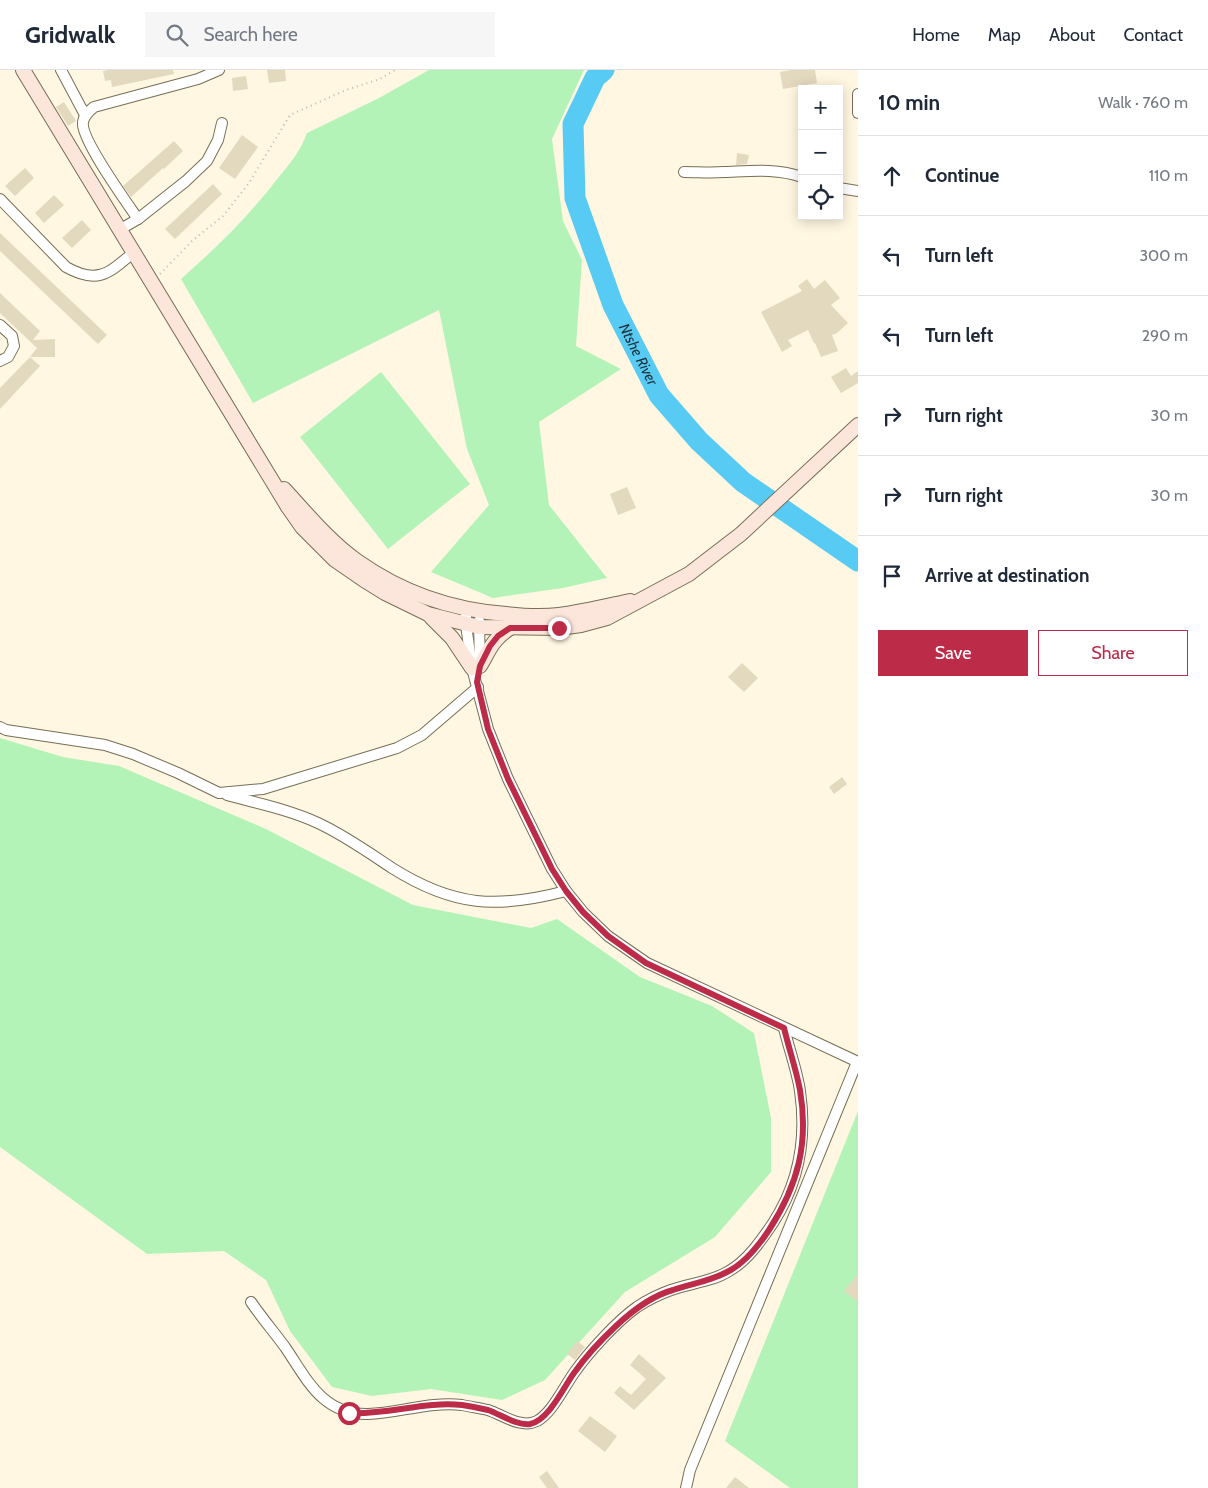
<!DOCTYPE html>
<meta charset="utf-8">
<style>
:root{--surface:#fff;--page:#f6f6f7;--text:#1f2937;--muted:#747a83;--line:#e0e1e3;--accent:#bc2c49}
body{margin:0;font-family:Cabin,sans-serif;background:var(--page);color:var(--text)}
.controls{position:absolute;right:15px;top:15px;display:grid;overflow:hidden;border-radius:0px;box-shadow:0 2px 12px #0003}
.controls button{width:45px;height:45px;display:grid;place-items:center;padding:0;border:0;border-bottom:1px solid var(--line);background:var(--surface);color:var(--text);font:25px sans-serif}
.stop{position:absolute;width:15px;height:15px;margin:-11px;border:4px solid #bc2c49;border-radius:50%;background:#fff}
.stop.end{background:#bc2c49;border-color:#fff;box-shadow:0 1px 5px #0008}
.list{margin:0;padding:0;list-style:none}
h2{display:flex;justify-content:space-between;align-items:center;height:65px;margin:0;padding:0 20px;font-size:21px}
h2 small{font-size:16px;font-weight:400;color:var(--muted)}
.list li{display:grid;grid-template-columns:32px 1fr auto;gap:15px;align-items:center;box-sizing:border-box;height:80px;padding:0 20px;border-top:1px solid var(--line)}
.list b{display:block;font-size:19px;white-space:nowrap}
.list em{font-size:16px;font-style:normal;color:var(--muted)}
.actions{display:flex;gap:10px;padding:15px 20px}
.actions a{flex:1;padding:11px 0;border:1px solid var(--accent);border-radius:0px;text-align:center;font-size:18px;color:var(--accent)}
.actions .main{background:var(--accent);color:#fff}
.icon{flex:none;width:28px;height:28px;fill:none;stroke:currentColor;stroke-width:2;stroke-linecap:round;stroke-linejoin:round}
.map{position:relative;flex:none;width:858px;height:1418px;overflow:hidden}
header{display:flex;align-items:center;gap:30px;box-sizing:border-box;height:70px;padding:0 25px;background:var(--surface);border-bottom:1px solid var(--line)}
header strong{font-size:24px}
nav{display:flex;gap:28px;margin-inline-start:auto;font-size:18px}
.search{width:350px;height:45px;background:var(--page);display:flex;align-items:center;gap:12px;box-sizing:border-box;padding:0 18px;border-radius:0px;color:var(--muted);font-size:19px}
main{display:flex}
aside{flex:1;background:var(--surface)}
.map>svg:first-child{display:block}
</style>
<header>
<strong>Gridwalk</strong>
<div class="search"><svg class="icon" aria-label="search" viewBox="0 0 24 24"><circle cx="10" cy="10" r="6"/><path d="M15 15l6 6"/></svg>Search here</div>
<nav><a>Home</a><a>Map</a><a>About</a><a>Contact</a></nav>
</header>
<main>
<div class="map">
<svg width="858" height="1418" viewBox="0 0 858 1418">
<rect width="100%" height="100%" fill="#fff7e1"/>
<!-- green -->
<g fill="#b4f3b7">
<path d="M429 0H584L552 69 563 151 582 190 576 276 621 299 539 352 549 435 607 508 563 518 493 528 431 502 489 435 467 379 439 240 253 333 181 209C216 178 249 146 278 108 291 92 300 82 307 63L379 28Z"/>
<polygon points="381,302 470,414 388,479 300,367"/>
<polygon points="0,668 63,687 119,696 266,759 413,835 531,858 557,849 640,907 712,936 754,963 771,1048 771,1102 715,1167 625,1222 545,1310 502,1330 431,1319 372,1326 332,1317 290,1261 266,1210 224,1181 147,1184 0,1077"/>
<polygon points="858,1041 858,1418 790,1418 725,1371"/>
</g>
<g fill="none" stroke-linecap="round" stroke-linejoin="round">
<!-- river -->
<path stroke="#58cbf5" stroke-width="21" id="s1" d="M604 0 595 8 573 54 575 128 613 235 659 325 699 371 743 412 858 491"/>
</g>
<!-- building -->
<g fill="#e3d9be">
<polygon points="108,0 173,0 174,4 112,17 111,10 105,11 103,1"/>
<polygon points="267,0 285,0 286,11 269,13"/>
<polygon points="791,0 815,0 817,13 783,19 780,2"/>
<polygon points="246,6 248,19 233,21 232,8"/>
<polygon points="64,32 76,51 68,56 56,37"/>
<polygon points="242,65 258,77 235,109 219,98"/>
<polygon points="174,71 183,81 164,99 163,98 131,127 123,116"/>
<polygon points="737,83 749,85 747,94 736,95"/>
<polygon points="25,98 34,108 15,126 5,116"/>
<polygon points="213,114 222,124 175,169 165,159"/>
<polygon points="54,125 64,135 44,153 35,143"/>
<polygon points="82,150 91,160 72,178 62,168"/>
<polygon points="0,163 107,265 98,274 0,181"/>
<polygon points="807,209 814,219 825,210 840,228 831,235 848,253 837,263 832,265 838,281 821,287 815,273 814,273 808,260 788,270 792,276 782,282 761,242 802,221 798,216"/>
<polygon points="0,223 40,261 33,270 55,269 55,287 30,287 37,278 0,243"/>
<polygon points="30,287 40,296 0,339 0,318"/>
<polygon points="846,298 851,306 858,301 858,313 841,323 831,307"/>
<polygon points="627,417 636,438 618,445 610,424"/>
<polygon points="742,593 758,608 744,622 728,607"/>
<polygon points="842,707 847,714 834,724 829,717"/>
<polygon points="858,1204 858,1232 844,1221"/>
<polygon points="577,1271 585,1277 575,1290 567,1284"/>
<polygon points="639,1284 666,1308 634,1340 614,1323 620,1316 631,1325 646,1309 630,1295"/>
<polygon points="590,1346 617,1366 605,1382 578,1361"/>
<polygon points="547,1401 559,1418 547,1418 539,1407"/>
<polygon points="735,1407 749,1418 726,1418"/>
</g>
<g fill="none" stroke-linecap="round" stroke-linejoin="round">
<!-- street casing -->
<g stroke="#766e56" stroke-width="12">
<g id="street">
<polyline points="61,0 85,45"/>
<polyline points="858,24 858,43"/>
<path d="M684 102C698 102 711 103 724 102 751 101 776 98 802 107"/>
<polyline points="839,118 858,121"/>
<path d="M0 129 66 197C98 215 109 203 134 182"/>
<path d="M138 149C127 133 80 68 83 52 84 45 89 41 94 37L198 9 219 0"/>
<polyline points="119,160 138,149 186,111 207,91 218,70 222,53"/>
<polyline points="0,255 12,266 14,276 8,287 0,291"/>
<polyline points="466,539 466,555 472,598 488,659 508,709 552,799 566,821 583,842 608,866 647,893 858,992"/>
<polyline points="479,551 480,597"/>
<polyline points="0,657 6,660 105,675 133,684 178,703 219,723 263,719 397,678 422,665 478,617"/>
<path d="M227 725C257 733 290 740 318 753 344 765 368 782 392 798 454 837 497 839 566 821"/>
<path d="M251 1232C262 1248 274 1262 285 1277 307 1309 322 1345 368 1344 399 1343 431 1331 462 1335 471 1337 480 1338 488 1340 503 1345 521 1359 537 1351 552 1343 564 1317 574 1303 588 1283 616 1252 637 1237 646 1231 660 1224 671 1220 690 1213 712 1212 729 1201 747 1191 761 1171 773 1153 799 1113 807 1069 800 1021 797 1000 789 979 784 958"/>
<polyline points="686,1418 690,1400 857,992"/>
</g>
</g>
<!-- secondary casing -->
<g stroke="#766e56" stroke-width="16">
<g id="secondary">
<polyline points="23,0 288,437 302,457 335,490 364,510 385,523 428,544 479,557 559,558 581,555 607,548 689,504 741,464 858,355"/>
<path d="M284 419C307 444 330 472 357 491 402 523 452 540 506 544 524 546 541 547 559 545 583 542 607 536 630 531"/>
<polyline points="431,547 452,568 472,598"/>
<path d="M480 596C490 579 492 570 510 558"/>
</g>
</g>
<!-- path -->
<polyline stroke="#c0b9a7" stroke-width="2" stroke-dasharray="1 4" stroke-linecap="butt" points="160,204 193,170 223,146 249,113 290,45 346,20 380,9 395,0"/>
<!-- street -->
<use href="#street" stroke="#fff" stroke-width="10"/>
<!-- secondary -->
<use href="#secondary" stroke="#fce6dc" stroke-width="14"/>
</g>
<g fill="none" stroke-linecap="round" stroke-linejoin="round">
<!-- route -->
<path stroke="#bc2c49" stroke-width="6" d="M349 1343C387 1345 425 1331 462 1335 470 1336 479 1338 488 1340 500 1344 517 1356 530 1354 549 1350 563 1318 574 1303 586 1286 601 1270 616 1256 633 1240 651 1226 673 1220 691 1214 710 1211 727 1202 744 1194 759 1175 769 1160 798 1115 809 1073 800 1020 796 999 789 979 784 958L646 893 608 866 583 842 566 821 552 799 508 709 488 659 477 612 480 596 490 576 498 566 510 558H559"/>
</g>
<g text-anchor="middle" stroke-width="5" stroke-linejoin="round" paint-order="stroke">
<!-- water labels -->
<g font-size="15" font-style="italic" fill="#1c3038" stroke="#fff">
<text dy="5" stroke="none"><textPath href="#s1" startOffset="306">Ntshe River</textPath></text>
</g>
</g>
</svg>
<div class="controls">
<button>+</button>
<button>−</button>
<button><svg class="icon" aria-label="locate" viewBox="0 0 24 24"><circle cx="12" cy="12" r="6"/><path d="M12 2v4M12 18v4M2 12h4M18 12h4"/></svg></button>
</div>
<div class="stop" style="left:349px;top:1343px"></div>
<div class="stop end" style="left:559px;top:558px"></div>
</div>
<aside>
<h2>10 min<small>Walk · 760 m</small></h2>
<ul class="list">
<li><svg class="icon" aria-label="ahead" viewBox="0 0 24 24"><path d="M12 20V5M6 11l6-6 6 6"/></svg><div><b>Continue</b></div><em>110 m</em></li>
<li><svg class="icon" aria-label="left" viewBox="0 0 24 24"><path d="M17 20v-9H6M10 6l-5 5 5 5"/></svg><div><b>Turn left</b></div><em>300 m</em></li>
<li><svg class="icon" aria-label="left" viewBox="0 0 24 24"><path d="M17 20v-9H6M10 6l-5 5 5 5"/></svg><div><b>Turn left</b></div><em>290 m</em></li>
<li><svg class="icon" aria-label="right" viewBox="0 0 24 24"><path d="M7 20v-9h11M14 6l5 5-5 5"/></svg><div><b>Turn right</b></div><em>30 m</em></li>
<li><svg class="icon" aria-label="right" viewBox="0 0 24 24"><path d="M7 20v-9h11M14 6l5 5-5 5"/></svg><div><b>Turn right</b></div><em>30 m</em></li>
<li><svg class="icon" aria-label="arrive" viewBox="0 0 24 24"><path d="M6 21V4h12l-3 4 3 4H6"/></svg><div><b>Arrive at destination</b></div></li>
</ul>
<div class="actions"><a class="main">Save</a><a>Share</a></div>
</aside>
</main>
